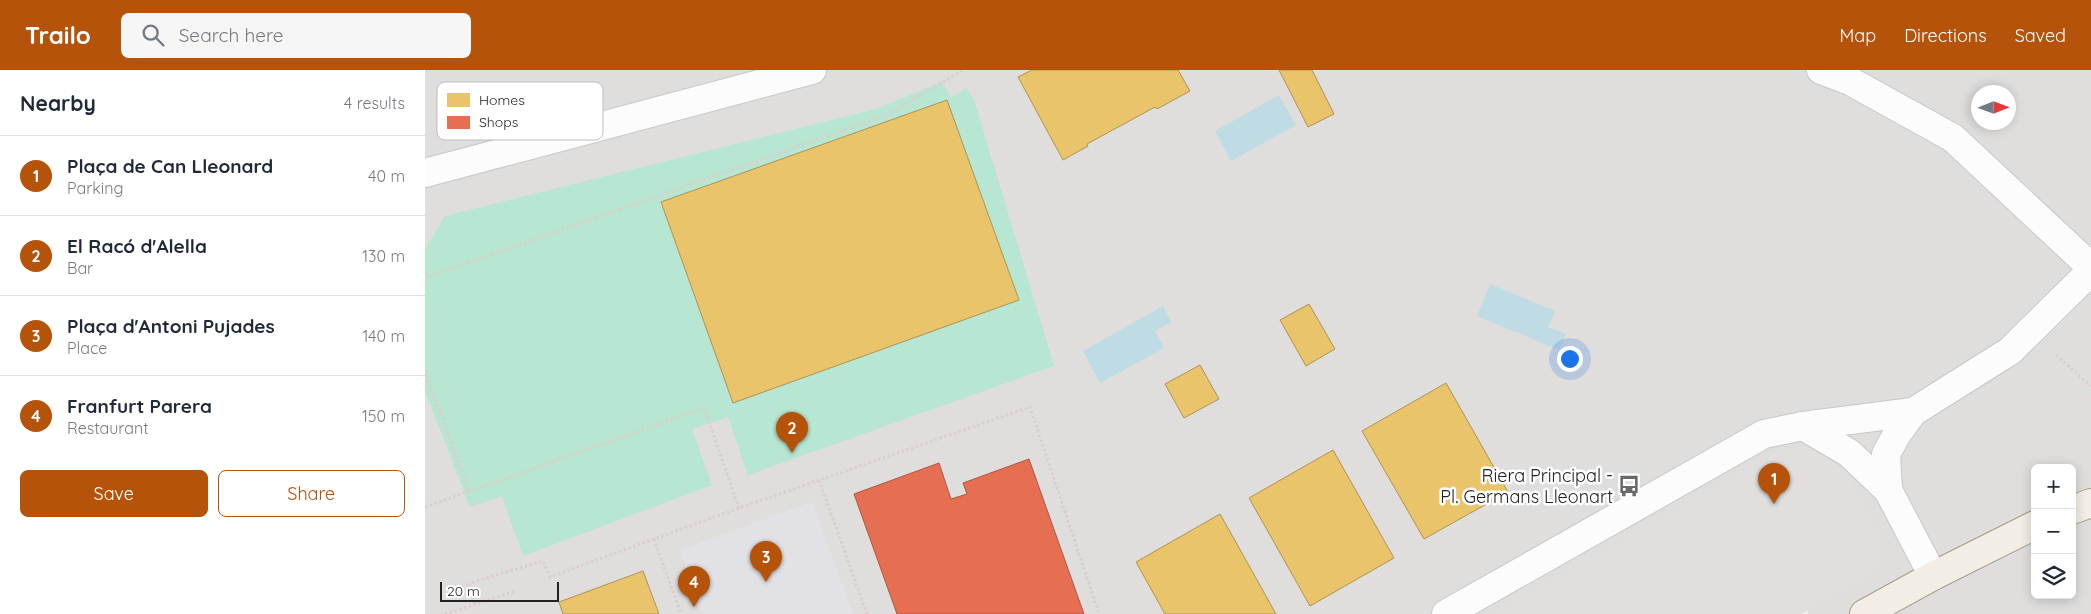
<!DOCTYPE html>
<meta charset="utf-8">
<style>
:root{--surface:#fff;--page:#f6f6f7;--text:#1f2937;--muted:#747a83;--line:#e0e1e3;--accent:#b45309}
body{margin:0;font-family:Quicksand,sans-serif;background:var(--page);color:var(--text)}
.controls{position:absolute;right:15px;bottom:15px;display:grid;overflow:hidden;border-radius:8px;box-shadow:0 2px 12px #0003}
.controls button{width:45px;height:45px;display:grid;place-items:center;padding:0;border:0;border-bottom:1px solid var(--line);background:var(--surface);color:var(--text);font:25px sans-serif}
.compass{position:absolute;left:1546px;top:15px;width:45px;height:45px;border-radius:50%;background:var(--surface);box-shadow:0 2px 12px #0003;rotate:89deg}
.scale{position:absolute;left:15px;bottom:12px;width:119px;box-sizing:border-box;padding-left:5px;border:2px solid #222;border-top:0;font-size:14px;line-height:18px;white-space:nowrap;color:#222;-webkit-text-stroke:4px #fff;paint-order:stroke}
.you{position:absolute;left:1144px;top:288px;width:18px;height:18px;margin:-12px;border:4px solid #fff;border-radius:50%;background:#1a73e8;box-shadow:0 0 0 8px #1a73e833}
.badge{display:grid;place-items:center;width:32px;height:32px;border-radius:50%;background:var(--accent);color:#fff;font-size:16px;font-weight:700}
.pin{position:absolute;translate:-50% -41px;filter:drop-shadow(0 1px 2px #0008)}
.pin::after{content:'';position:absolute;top:26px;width:18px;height:15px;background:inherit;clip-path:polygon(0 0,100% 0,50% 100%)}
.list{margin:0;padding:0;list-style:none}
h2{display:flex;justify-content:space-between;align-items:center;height:65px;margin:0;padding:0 20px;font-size:21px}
h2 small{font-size:16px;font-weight:400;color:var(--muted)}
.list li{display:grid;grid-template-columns:32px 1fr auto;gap:15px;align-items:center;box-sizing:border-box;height:80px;padding:0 20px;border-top:1px solid var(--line)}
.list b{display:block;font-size:19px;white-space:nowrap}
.list p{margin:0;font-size:16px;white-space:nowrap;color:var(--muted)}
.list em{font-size:16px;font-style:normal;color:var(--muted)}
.actions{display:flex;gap:10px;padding:15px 20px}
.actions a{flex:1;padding:11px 0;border:1px solid var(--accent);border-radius:8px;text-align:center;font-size:18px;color:var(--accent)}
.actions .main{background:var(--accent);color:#fff}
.icon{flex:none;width:28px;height:28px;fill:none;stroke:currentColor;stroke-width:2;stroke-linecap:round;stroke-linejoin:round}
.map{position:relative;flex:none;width:1666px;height:544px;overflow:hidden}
header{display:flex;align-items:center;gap:30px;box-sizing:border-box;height:70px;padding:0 25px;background:var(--accent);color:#fff}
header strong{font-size:24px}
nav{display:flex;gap:28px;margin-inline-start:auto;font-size:18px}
.search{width:350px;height:45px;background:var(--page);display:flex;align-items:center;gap:12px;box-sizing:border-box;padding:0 18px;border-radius:8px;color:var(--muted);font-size:19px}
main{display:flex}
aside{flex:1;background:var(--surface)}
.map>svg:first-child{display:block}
</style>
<header>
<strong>Trailo</strong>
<div class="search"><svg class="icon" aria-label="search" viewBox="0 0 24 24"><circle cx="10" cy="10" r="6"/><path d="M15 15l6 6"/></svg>Search here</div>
<nav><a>Map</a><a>Directions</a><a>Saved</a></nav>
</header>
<main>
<aside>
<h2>Nearby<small>4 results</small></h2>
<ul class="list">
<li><span class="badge">1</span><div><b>Plaça de Can Lleonard</b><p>Parking</p></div><em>40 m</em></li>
<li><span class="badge">2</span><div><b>El Racó d'Alella</b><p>Bar</p></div><em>130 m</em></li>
<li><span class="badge">3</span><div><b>Plaça d'Antoni Pujades</b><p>Place</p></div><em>140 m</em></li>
<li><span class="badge">4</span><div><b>Franfurt Parera</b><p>Restaurant</p></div><em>150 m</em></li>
</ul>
<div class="actions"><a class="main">Save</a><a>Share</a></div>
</aside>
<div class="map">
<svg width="1666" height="544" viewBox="0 0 1666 544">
<rect width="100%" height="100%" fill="#f0eeeb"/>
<!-- residential -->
<path fill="#dfdedc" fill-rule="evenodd" d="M0 0H1666V544H1383V540L1376 544H0ZM1554 22H1584V52H1554ZM1610 398H1647V525H1610Z"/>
<!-- pitch -->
<polygon fill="#b7e6d2" points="517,12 526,28 541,18 549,30 629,296 323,405 303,347 267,359 287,415 98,486 77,426 45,437 0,321 0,179 20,146 451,39"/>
<!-- parking -->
<polygon fill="#e0dfde" points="1380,376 1400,382 1418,395 1456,474 1455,492 1445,505 1373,544 1069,544 1357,380"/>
<!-- plaza -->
<polygon fill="#e2e1e5" points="387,432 428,544 277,544 255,480"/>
<!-- water -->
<g fill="#bfdbe3">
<polygon points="854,25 871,55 806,91 790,61"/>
<polygon points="1065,214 1130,241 1123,257 1141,264 1134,280 1052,246"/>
<polygon points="738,236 746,252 730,261 739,278 675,313 658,281"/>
</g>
<!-- homes -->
<g fill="#e9c46a" stroke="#ad9354">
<polygon points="607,0 753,0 765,21 732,39 730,37 662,74 663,76 638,90 593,7"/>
<polygon points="854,0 887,0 909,44 883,57"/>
<polygon points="522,30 594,230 308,333 236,132"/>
<polygon points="884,234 910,279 881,296 855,250"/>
<polygon points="775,295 794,329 759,348 740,314"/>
<polygon points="1021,313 1083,422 999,469 937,361"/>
<polygon points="908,380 969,488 885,536 824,428"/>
<polygon points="795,444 808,467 851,544 740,544 711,492"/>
<polygon points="218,501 234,544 138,544 134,532"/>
</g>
<!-- shops -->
<polygon fill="#e76f51" stroke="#ac5843" points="604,389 659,544 472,544 429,424 514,393 526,429 542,424 538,413"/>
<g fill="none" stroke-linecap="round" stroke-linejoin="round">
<!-- minor casing -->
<g stroke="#c9c8c7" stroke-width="30">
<g id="minor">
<polyline points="1396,0 1425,11 1528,68 1666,197"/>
<polyline points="0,103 387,0"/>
<polyline points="1378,356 1424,383 1463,420 1508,506"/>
<polyline points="1463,420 1461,384 1472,364 1488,342"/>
<polyline points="1021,544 1339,364 1378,356 1488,342 1585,281 1666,201"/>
</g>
</g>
<!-- major casing -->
<g stroke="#a79c86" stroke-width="30">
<g id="major">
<polyline points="1647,440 1666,433"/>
<polyline points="1439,544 1508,506 1610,455"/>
</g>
</g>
<!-- path -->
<g stroke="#dccecd" stroke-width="3" stroke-dasharray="2.5 2.5" stroke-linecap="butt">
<polyline points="0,208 462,45 538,0"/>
<polyline points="1631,285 1666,316"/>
<polyline points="0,301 44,421"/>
<polyline points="394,410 442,544"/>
<polyline points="0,437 279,338 314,438"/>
<polyline points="229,469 256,544"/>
<polyline points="50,534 43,515 51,511 118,491 125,507 314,438 605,337 674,544"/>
<polyline points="20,544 90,521"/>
</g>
<!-- minor -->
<use href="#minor" stroke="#fdfcfc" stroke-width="28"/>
<!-- major -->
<use href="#major" stroke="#f3ede7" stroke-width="28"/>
</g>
<!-- icons -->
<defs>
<g id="bus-bare" transform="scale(1.725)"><path d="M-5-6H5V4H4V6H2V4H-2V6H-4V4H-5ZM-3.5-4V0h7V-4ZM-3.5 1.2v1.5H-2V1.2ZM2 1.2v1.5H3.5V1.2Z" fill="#6a6968" stroke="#fff" stroke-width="2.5" paint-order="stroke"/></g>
</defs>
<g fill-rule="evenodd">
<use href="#bus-bare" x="1204" y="416"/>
</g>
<g text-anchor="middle" stroke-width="5" stroke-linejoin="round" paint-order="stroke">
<!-- poi labels -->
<g font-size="18" fill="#222" stroke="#fff" text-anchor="end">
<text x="1188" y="412">Riera Principal -<tspan x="1188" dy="21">Pl. Germans Lleonart</tspan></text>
</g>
</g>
<!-- legend -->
<rect x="12" y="12" width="166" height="58" rx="8" fill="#fff" stroke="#bdbdbd" stroke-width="1"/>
<rect x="22" y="23" width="23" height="14" fill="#e9c46a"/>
<rect x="22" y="46" width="23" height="13" fill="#e76f51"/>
<g font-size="14" fill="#222">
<text x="54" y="35">Homes</text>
<text x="54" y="57">Shops</text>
</g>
</svg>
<div class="controls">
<button>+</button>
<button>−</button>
<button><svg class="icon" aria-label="layers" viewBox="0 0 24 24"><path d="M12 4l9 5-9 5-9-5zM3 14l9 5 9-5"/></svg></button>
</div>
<svg class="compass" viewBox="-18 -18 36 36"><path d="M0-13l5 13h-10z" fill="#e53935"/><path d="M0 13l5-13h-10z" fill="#747a83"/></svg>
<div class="scale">20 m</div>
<div class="you"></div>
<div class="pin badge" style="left:1349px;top:434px">1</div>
<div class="pin badge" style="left:367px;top:383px">2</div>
<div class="pin badge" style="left:341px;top:512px">3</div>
<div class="pin badge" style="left:269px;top:537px">4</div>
</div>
</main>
